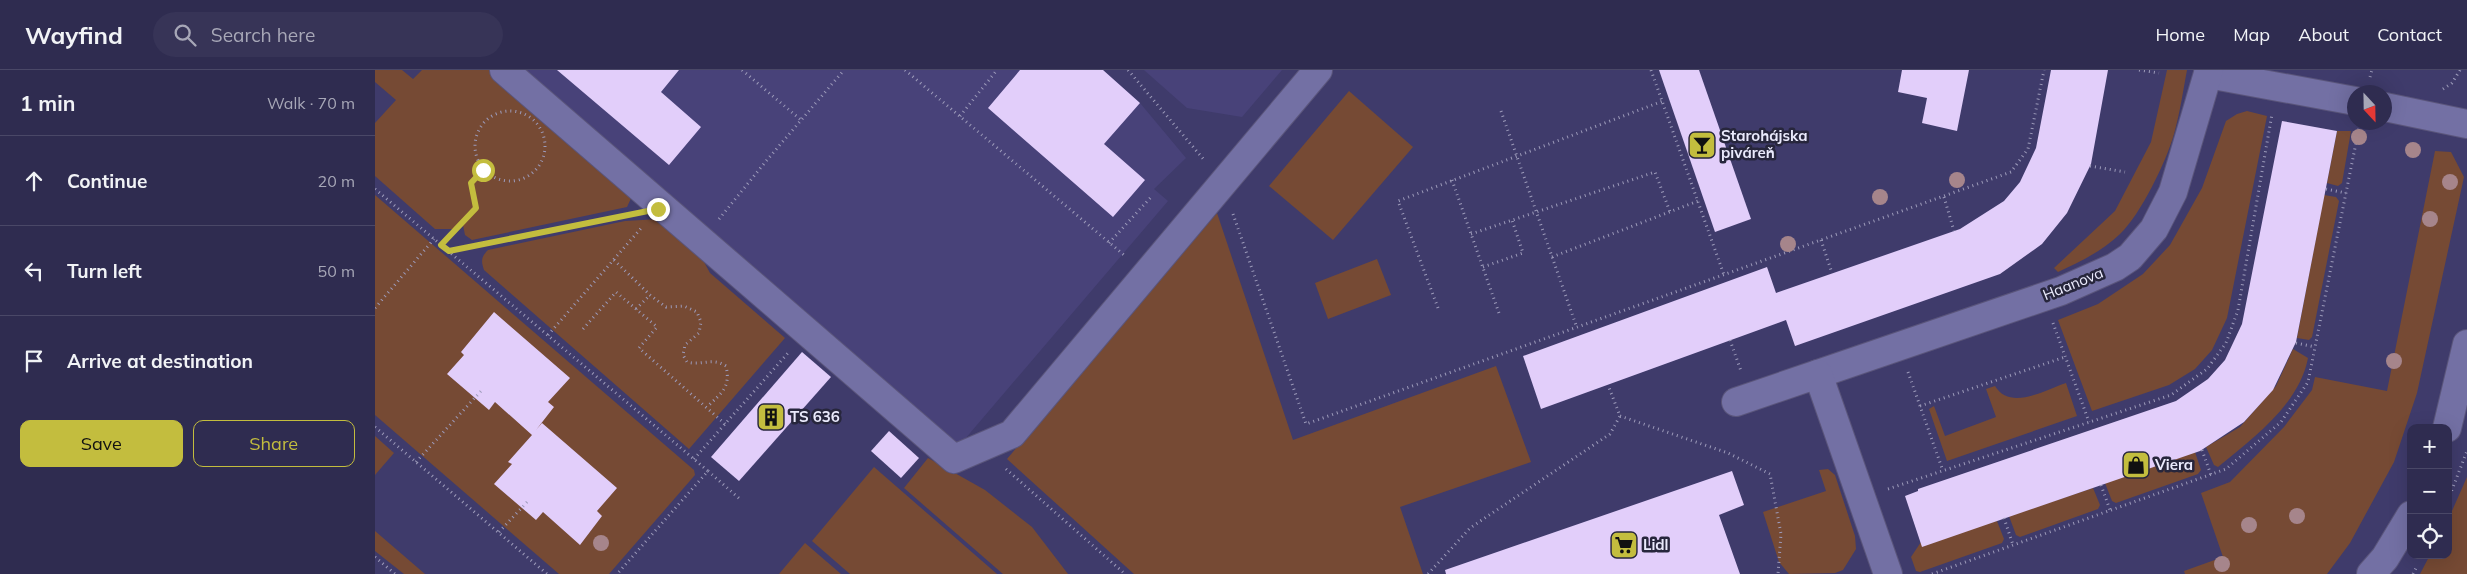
<!DOCTYPE html>
<meta charset="utf-8">
<style>
:root{--surface:#2f2c50;--page:#373457;--text:#f1f3f6;--muted:#a7a7b7;--line:#4a4867;--accent:#c3bd3e}
body{margin:0;font-family:Mulish,sans-serif;background:var(--page);color:var(--text)}
.controls{position:absolute;right:15px;bottom:15px;display:grid;overflow:hidden;border-radius:10px;box-shadow:0 5px 20px #0002}
.controls button{width:45px;height:45px;display:grid;place-items:center;padding:0;border:0;border-bottom:1px solid var(--line);background:var(--surface);color:var(--text);font:25px sans-serif}
.compass{position:absolute;left:1972px;top:15px;width:45px;height:45px;border-radius:50%;background:var(--surface);box-shadow:0 5px 20px #0002;rotate:158deg}
.stop{position:absolute;width:15px;height:15px;margin:-11px;border:4px solid #c3bd3e;border-radius:50%;background:#fff}
.stop.end{background:#c3bd3e;border-color:#fff;box-shadow:0 1px 5px #0008}
.list{margin:0;padding:0;list-style:none}
h2{display:flex;justify-content:space-between;align-items:center;height:65px;margin:0;padding:0 20px;font-size:21px}
h2 small{font-size:16px;font-weight:400;color:var(--muted)}
.list li{display:grid;grid-template-columns:32px 1fr auto;gap:15px;align-items:center;box-sizing:border-box;height:90px;padding:0 20px;border-top:1px solid var(--line)}
.list b{display:block;font-size:19px;white-space:nowrap}
.list em{font-size:16px;font-style:normal;color:var(--muted)}
.actions{display:flex;gap:10px;padding:15px 20px}
.actions a{flex:1;padding:11px 0;border:1px solid var(--accent);border-radius:10px;text-align:center;font-size:18px;color:var(--accent)}
.actions .main{background:var(--accent);color:#111}
.icon{flex:none;width:28px;height:28px;fill:none;stroke:currentColor;stroke-width:2;stroke-linecap:round;stroke-linejoin:round}
.map{position:relative;flex:none;width:2092px;height:504px;overflow:hidden}
header{display:flex;align-items:center;gap:30px;box-sizing:border-box;height:70px;padding:0 25px;background:var(--surface);border-bottom:1px solid var(--line)}
header strong{font-size:24px}
nav{display:flex;gap:28px;margin-inline-start:auto;font-size:18px}
.search{width:350px;height:45px;background:var(--page);display:flex;align-items:center;gap:12px;box-sizing:border-box;padding:0 18px;border-radius:28px;color:var(--muted);font-size:19px}
main{display:flex}
aside{flex:1;background:var(--surface)}
.map>svg:first-child{display:block}
</style>
<header>
<strong>Wayfind</strong>
<div class="search"><svg class="icon" aria-label="search" viewBox="0 0 24 24"><circle cx="10" cy="10" r="6"/><path d="M15 15l6 6"/></svg>Search here</div>
<nav><a>Home</a><a>Map</a><a>About</a><a>Contact</a></nav>
</header>
<main>
<aside>
<h2>1 min<small>Walk · 70 m</small></h2>
<ul class="list">
<li><svg class="icon" aria-label="ahead" viewBox="0 0 24 24"><path d="M12 20V5M6 11l6-6 6 6"/></svg><div><b>Continue</b></div><em>20 m</em></li>
<li><svg class="icon" aria-label="left" viewBox="0 0 24 24"><path d="M17 20v-9H6M10 6l-5 5 5 5"/></svg><div><b>Turn left</b></div><em>50 m</em></li>
<li><svg class="icon" aria-label="arrive" viewBox="0 0 24 24"><path d="M6 21V4h12l-3 4 3 4H6"/></svg><div><b>Arrive at destination</b></div></li>
</ul>
<div class="actions"><a class="main">Save</a><a>Share</a></div>
</aside>
<div class="map">
<svg width="2092" height="504" viewBox="0 0 2092 504">
<rect width="100%" height="100%" fill="#3f3b6b"/>
<!-- built -->
<g fill="#484279">
<polygon points="142,0 728,0 765,33 811,88 779,119 793,131 584,376"/>
<polygon points="769,0 907,0 867,47 812,38"/>
</g>
<!-- green -->
<g fill="#764a34">
<polygon points="0,0 27,0 38,9 47,0 114,0 258,124 252,137 97,170 90,165 87,150 79,159 60,159 0,106 0,53 21,30 0,12"/>
<path d="M1792 0H1812C1808 21 1805 43 1799 64 1791 92 1766 144 1745 164 1727 181 1705 192 1683 202L1679 198 1740 141 1776 72Z"/>
<polygon points="974,21 1038,77 958,170 894,116"/>
<polygon points="1872,41 1892,46 1852,248 1837,280 1820,299 1794,315 1717,341 1683,250 1723,234 1768,204 1795,175 1827,118 1851,51 1862,44"/>
<polygon points="1962,61 1976,61 1967,113 1963,116 1952,113"/>
<polygon points="2060,81 2076,82 2089,107 2042,323 2019,392 1975,473 1952,504 1810,504 1809,501 1848,487 1826,423 1855,412 1909,357 1937,320 1940,307 2012,321"/>
<polygon points="0,125 319,400 320,405 234,504 184,504 0,345"/>
<polygon points="1949,125 1961,127 1964,131 1937,267 1934,270 1922,268"/>
<polygon points="842,143 918,370 1121,296 1156,392 1025,437 1048,504 759,504 632,389"/>
<path d="M284 149 322 179 335 203 410 268 314 379 109 200C106 191 106 187 113 180L250 151Z"/>
<polygon points="1002,189 1016,225 953,249 940,213"/>
<path d="M1918 279 1933 288C1924 335 1878 368 1843 397L1839 395 1831 377 1865 357 1901 316Z"/>
<path d="M1691 313 1702 346 1572 391 1554 339 1559 336 1570 366 1621 347 1611 319 1620 316C1635 341 1670 320 1691 313Z"/>
<polygon points="0,366 19,383 0,405"/>
<polygon points="1820,382 1826,400 1823,404 1741,433 1737,431 1730,413"/>
<polygon points="553,388 610,420 657,457 693,504 628,504 529,418"/>
<polygon points="499,397 622,504 475,504 437,471"/>
<polygon points="1453,399 1460,405 1480,466 1481,479 1468,500 1460,503 1414,504 1404,492 1388,442 1451,421 1444,400"/>
<polygon points="2092,407 2092,504 2045,504 2055,485 2073,485 2073,450"/>
<polygon points="1718,418 1725,435 1723,439 1645,467 1641,465 1634,446"/>
<polygon points="1622,451 1629,469 1627,473 1545,502 1541,501 1536,487 1546,472"/>
<polygon points="0,461 50,504 29,504 0,481"/>
<polygon points="430,473 466,504 404,504"/>
</g>
<!-- building -->
<g fill="#e2cefa">
<polygon points="182,0 304,0 286,22 326,57 294,95"/>
<polygon points="645,0 728,0 765,33 729,74 770,110 738,147 613,38"/>
<polygon points="1284,0 1324,0 1376,149 1340,162"/>
<polygon points="1527,0 1594,0 1582,61 1547,53 1552,28 1523,22"/>
<polygon points="1676,0 1733,0 1716,94 1692,143 1667,174 1625,204 1420,276 1411,250 1166,339 1148,286 1392,197 1401,223 1585,159 1629,131 1645,112 1661,78"/>
<polygon points="1907,51 1962,61 1921,272 1898,320 1869,352 1825,381 1547,477 1530,426 1543,421 1543,419 1801,331 1833,309 1850,290 1867,254"/>
<polygon points="119,242 195,308 173,332 179,337 161,360 167,353 242,418 222,441 227,446 205,475 168,442 161,450 119,414 137,394 133,392 157,365 120,332 114,340 72,304 89,285 86,282"/>
<polygon points="427,282 456,307 364,411 336,387"/>
<polygon points="514,361 544,388 526,408 496,381"/>
<polygon points="1357,401 1369,435 1344,445 1365,504 1071,504 1070,500"/>
</g>
<g fill="none" stroke-linecap="round" stroke-linejoin="round">
<!-- minor casing -->
<g stroke="#5a557b" stroke-width="30">
<g id="minor">
<polyline points="129,0 579,389 637,364 943,0"/>
<polyline points="1833,4 1980,31"/>
<polyline points="2010,37 2092,54"/>
<polyline points="1443,304 1686,221 1740,197 1755,187 1779,159 1798,122 1834,0"/>
<polyline points="1361,332 1443,304 1513,504"/>
<polyline points="2072,358 2092,274"/>
<polyline points="1996,504 2010,488 2036,445"/>
</g>
</g>
<!-- path -->
<g stroke="#9d9bba" stroke-width="3" stroke-dasharray="1 4" stroke-linecap="butt">
<polyline points="367,0 426,50"/>
<polyline points="530,0 749,185"/>
<polyline points="753,0 830,91"/>
<polyline points="1276,0 1349,205"/>
<polyline points="1764,0 1784,3"/>
<polyline points="1995,7 1997,0"/>
<polyline points="2068,19 2077,13 2085,0"/>
<circle cx="135" cy="76" r="35"/>
<polyline points="1126,41 1202,258"/>
<polyline points="585,46 622,0"/>
<polyline points="1715,96 1750,102"/>
<polyline points="1077,110 1125,246"/>
<polyline points="0,119 333,401 242,504"/>
<polyline points="1951,119 1971,123"/>
<polyline points="1569,127 1579,161"/>
<polyline points="858,144 931,354 1636,102 1653,79 1669,0"/>
<polyline points="344,149 392,90 469,0"/>
<polyline points="1096,164 1280,102 1295,142"/>
<polyline points="1446,170 1457,203"/>
<polyline points="734,173 777,126"/>
<polyline points="66,175 101,139 96,113 108,100"/>
<polyline points="74,181 252,145"/>
<polyline points="1177,187 1323,131"/>
<path d="M239 190 275 225 291 237 309 236 322 242 326 252 324 263 310 275 308 285 312 292C327 296 337 287 351 296 356 318 346 323 332 337"/>
<polyline points="1108,197 1148,183 1137,150"/>
<polyline points="0,238 59,169"/>
<polyline points="1063,238 1023,131 1288,31"/>
<polyline points="261,239 275,225"/>
<polyline points="1678,253 1714,352"/>
<polyline points="208,259 241,222 282,257 264,278 350,354"/>
<polyline points="173,265 268,156"/>
<polyline points="1355,270 1366,301"/>
<polyline points="1921,273 1940,277"/>
<polyline points="1533,302 1568,401"/>
<polyline points="1545,336 1690,287"/>
<polyline points="1245,346 1353,383 1395,404 1406,464 1403,504"/>
<polyline points="0,357 172,504"/>
<polyline points="1827,380 1836,405"/>
<polyline points="319,389 413,283"/>
<polyline points="41,392 107,320"/>
<polyline points="631,399 750,504"/>
<polyline points="333,401 366,430"/>
<polyline points="1726,415 1735,440"/>
<polyline points="1513,419 1796,325 1832,299 1851,273 1863,240 1897,44"/>
<polyline points="2073,430 2092,381"/>
<polyline points="1629,448 1638,475"/>
<polyline points="124,462 154,430"/>
<polyline points="0,487 20,504"/>
<polyline points="1053,504 1095,458 1235,364 1245,346 1233,315"/>
<polyline points="1557,504 1851,399 1906,352 1933,312 1984,58"/>
<polyline points="2038,504 2042,496"/>
</g>
<!-- minor -->
<use href="#minor" stroke="#7370a4" stroke-width="28"/>
</g>
<!-- trees -->
<g fill="#a6858b">
<circle cx="1984" cy="67" r="8"/>
<circle cx="2038" cy="80" r="8"/>
<circle cx="1582" cy="110" r="8"/>
<circle cx="2075" cy="112" r="8"/>
<circle cx="1505" cy="127" r="8"/>
<circle cx="2055" cy="149" r="8"/>
<circle cx="1413" cy="174" r="8"/>
<circle cx="2019" cy="291" r="8"/>
<circle cx="1922" cy="446" r="8"/>
<circle cx="1874" cy="455" r="8"/>
<circle cx="226" cy="473" r="8"/>
<circle cx="1847" cy="494" r="8"/>
</g>
<g fill="none" stroke-linecap="round" stroke-linejoin="round">
<!-- route -->
<polyline stroke="#c3bd3e" stroke-width="6" points="108,100 96,113 101,138 66,175 74,181 283,139"/>
</g>
<!-- icons -->
<defs>
<g id="bar-square" transform="scale(1.4375)"><rect x="-9" y="-9" width="18" height="18" rx="4" fill="#c3bd3e" stroke="#27263c"/><path d="M-6-5H6L.8 .8V4.5H3.5V6h-7V4.5H-.8V.8Z" fill="#111"/></g>
<g id="building-square" transform="scale(1.4375)"><rect x="-9" y="-9" width="18" height="18" rx="4" fill="#c3bd3e" stroke="#27263c"/><path d="M-4-6H4V6H1V3H-1V6H-4ZM-2.5-4.3h1.7v1.8h-1.7ZM.8-4.3h1.7v1.8H.8ZM-2.5-1h1.7V.8h-1.7ZM.8-1h1.7V.8H.8Z" fill="#111"/></g>
<g id="shop-square" transform="scale(1.4375)"><rect x="-9" y="-9" width="18" height="18" rx="4" fill="#c3bd3e" stroke="#27263c"/><path d="M-5-2.5h2.3a2.7 3.5 0 0 1 5.4 0H5L5.5 6h-11ZM-1.5-2.5h3a1.5 2.3 0 0 0-3 0Z" fill="#111"/></g>
<g id="supermarket-square" transform="scale(1.4375)"><rect x="-9" y="-9" width="18" height="18" rx="4" fill="#c3bd3e" stroke="#27263c"/><path d="M-6-5.5h2.5l.6 2H6L4.5 2H-2.5L-4.4-4H-6ZM-1.5 3.2a1.3 1.3 0 1 0 .1 0ZM3 3.2a1.3 1.3 0 1 0 .1 0Z" fill="#111"/></g>
</defs>
<g fill-rule="evenodd">
<use href="#bar-square" x="1327" y="75"/>
<use href="#building-square" x="396" y="347"/>
<use href="#shop-square" x="1761" y="395"/>
<use href="#supermarket-square" x="1249" y="475"/>
</g>
<g text-anchor="middle" stroke-width="5" stroke-linejoin="round" paint-order="stroke">
<!-- poi labels -->
<g font-size="15" font-weight="bold" fill="#eaeafc" stroke="#27263c" text-anchor="start">
<text x="1346" y="71">Starohájska<tspan x="1346" dy="17">piváreň</tspan></text>
<text x="415" y="352">TS 636</text>
<text x="1780" y="400">Viera</text>
<text x="1268" y="480">Lidl</text>
</g>
<!-- street labels -->
<g font-size="15" fill="#eaeafc" stroke="#27263c">
<text transform="translate(1698 214) rotate(-22)" y="5">Haanova</text>
</g>
</g>
</svg>
<div class="controls">
<button>+</button>
<button>−</button>
<button><svg class="icon" aria-label="locate" viewBox="0 0 24 24"><circle cx="12" cy="12" r="6"/><path d="M12 2v4M12 18v4M2 12h4M18 12h4"/></svg></button>
</div>
<svg class="compass" viewBox="-18 -18 36 36"><path d="M0-13l5 13h-10z" fill="#e53935"/><path d="M0 13l5-13h-10z" fill="#a7a7b7"/></svg>
<div class="stop" style="left:108px;top:100px"></div>
<div class="stop end" style="left:283px;top:139px"></div>
</div>
</main>
